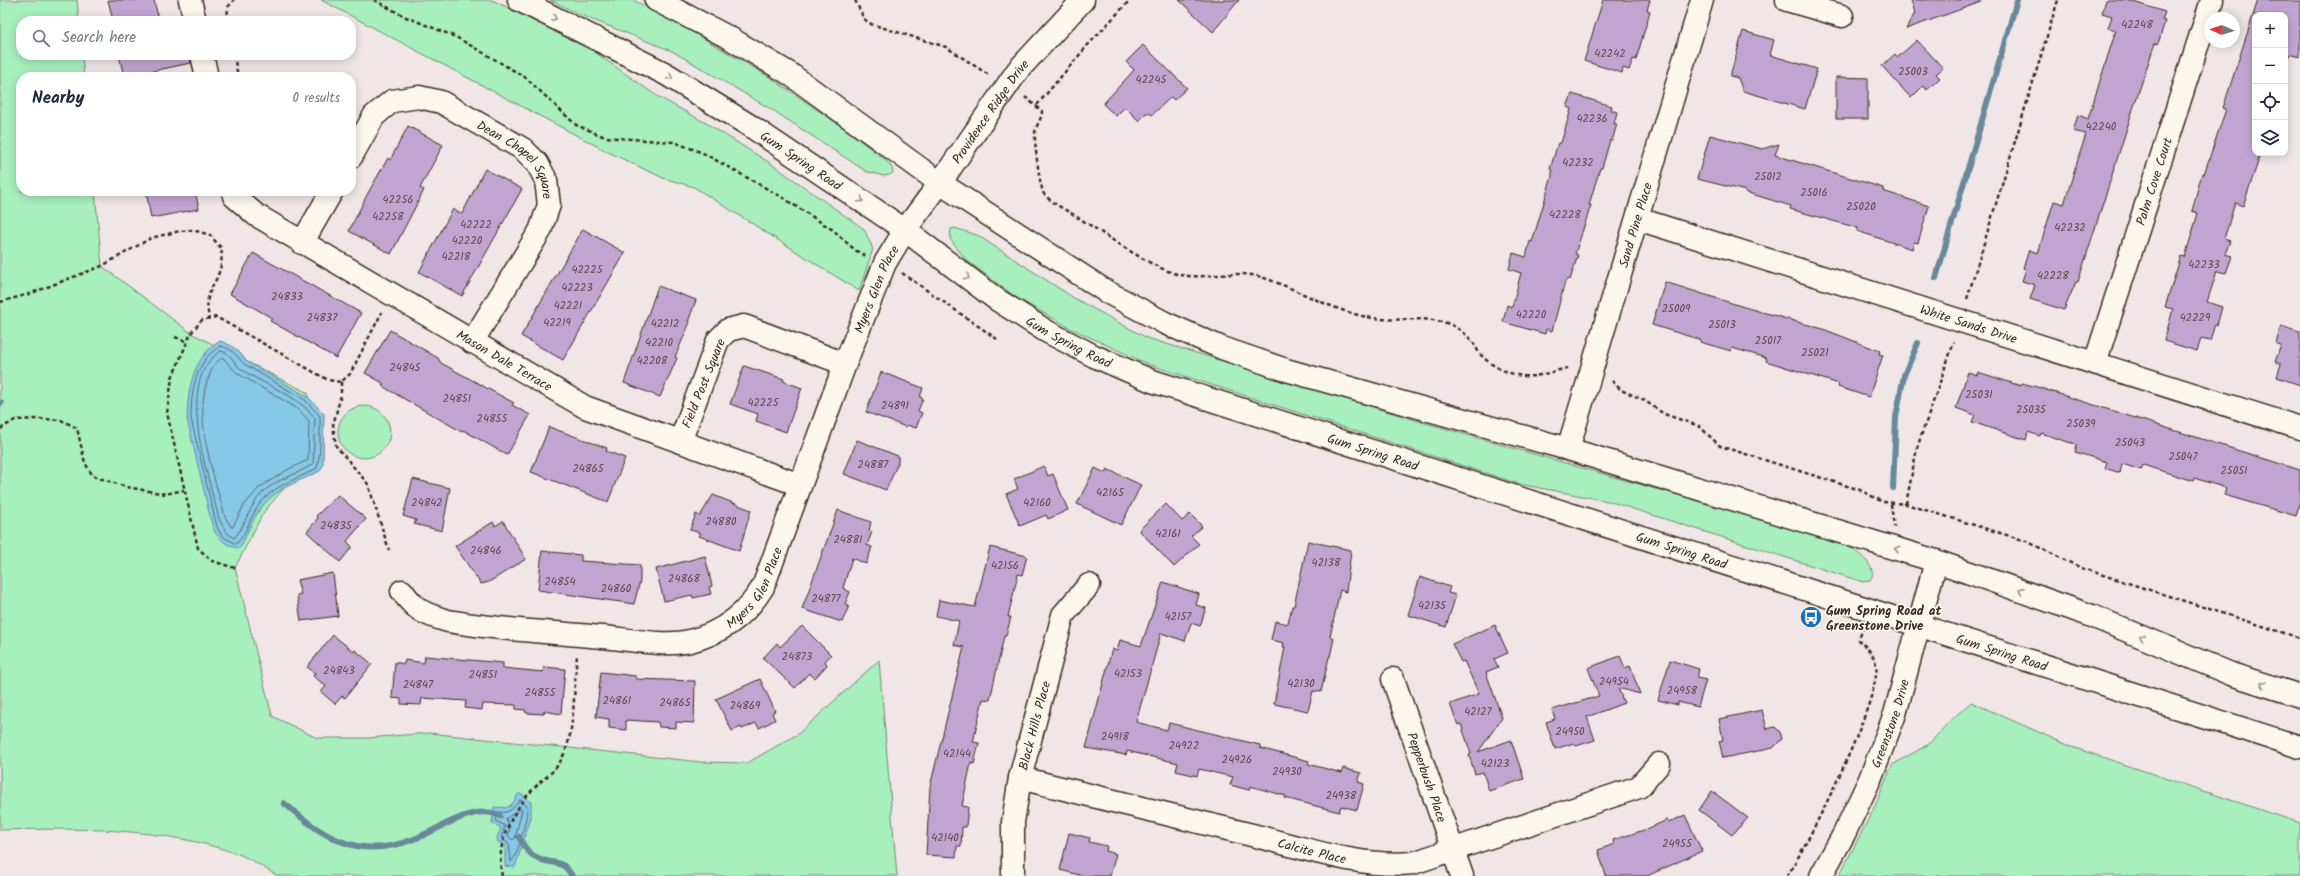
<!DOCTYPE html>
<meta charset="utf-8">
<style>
:root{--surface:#fff;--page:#f2f2f3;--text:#1f2937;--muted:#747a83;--line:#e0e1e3}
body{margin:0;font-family:Kalam,sans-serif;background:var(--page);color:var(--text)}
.controls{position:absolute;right:12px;top:12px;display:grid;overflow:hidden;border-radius:8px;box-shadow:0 2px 10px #0003}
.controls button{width:36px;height:36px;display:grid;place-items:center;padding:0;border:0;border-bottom:1px solid var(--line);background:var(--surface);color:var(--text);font:20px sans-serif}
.compass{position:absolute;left:2204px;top:12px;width:36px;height:36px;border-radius:50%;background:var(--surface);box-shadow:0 2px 10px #0003;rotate:273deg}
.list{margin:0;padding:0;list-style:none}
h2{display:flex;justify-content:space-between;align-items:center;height:52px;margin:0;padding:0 16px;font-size:17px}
h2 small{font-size:13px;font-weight:400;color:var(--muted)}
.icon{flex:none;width:22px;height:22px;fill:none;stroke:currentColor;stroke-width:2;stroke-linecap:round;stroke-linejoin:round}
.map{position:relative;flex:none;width:2300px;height:876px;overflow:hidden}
.search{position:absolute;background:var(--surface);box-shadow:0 2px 10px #0003;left:16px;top:16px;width:340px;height:44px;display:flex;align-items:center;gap:10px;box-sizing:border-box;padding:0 14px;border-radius:16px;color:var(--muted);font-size:15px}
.panel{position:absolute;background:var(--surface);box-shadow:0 2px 10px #0003;left:16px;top:72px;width:340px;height:124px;border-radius:16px}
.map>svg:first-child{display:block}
</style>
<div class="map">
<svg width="2300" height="876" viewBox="0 0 2300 876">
<rect width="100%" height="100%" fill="#f0e6e7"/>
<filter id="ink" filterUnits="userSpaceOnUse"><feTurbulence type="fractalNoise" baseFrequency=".025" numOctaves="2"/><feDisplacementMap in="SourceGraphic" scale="8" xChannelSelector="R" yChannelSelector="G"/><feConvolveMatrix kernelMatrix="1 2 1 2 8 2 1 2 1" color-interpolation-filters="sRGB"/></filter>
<g filter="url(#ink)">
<!-- green -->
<g fill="#a7efbd" stroke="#718c6e">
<path d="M0 0H77L79 21H21V55H82L84 77H21V191H95L102 266 191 333 308 393 312 455 263 513 235 568 272 716 317 738H368L429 733 701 762 747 763 798 734 879 660 897 876H278C265 869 252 859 238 854 161 827 80 828 0 830Z"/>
<polygon points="321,0 492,0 579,41 657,96 706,123 770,163 864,229 873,249 859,291 694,187 663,178 608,152"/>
<path d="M550 0H633L667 17 771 78 841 126 887 161 892 168 893 173C883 180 877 172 867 172L774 111 672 51 583 16Z"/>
<path d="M955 228 977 235 1074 298 1147 338 1422 422 1659 490 1672 491 1846 545C1856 551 1880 567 1870 580L1863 582 1608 501 1519 484 1150 365 1070 328 1017 298 966 260 950 239 951 229Z"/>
<circle cx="364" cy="432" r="26"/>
<polygon points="1971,702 2072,747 2300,823 2300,876 1839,876 1874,808 1892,765 1929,744 1947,724"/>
</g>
<!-- water -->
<g fill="#86c8e7" stroke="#688997">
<path d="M220 341C232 345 239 350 246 361L308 397 324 414 323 464 320 471C303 480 282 486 268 500 255 512 248 532 240 548 227 547 220 540 213 529L187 419C188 389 192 358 220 341Z"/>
<path d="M518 794H522L531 802V818L515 867 505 866V845L498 842 497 838 501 828 492 823 494 807C510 808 510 809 518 794Z"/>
</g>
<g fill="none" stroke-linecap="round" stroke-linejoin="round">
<!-- shore -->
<g stroke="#59696e" stroke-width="1">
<path d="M220 346C232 348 237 356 244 364L305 400 320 416V451L317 468C301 478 280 483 266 497 251 510 248 533 236 544L222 536 217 527 191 419C191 392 195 361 220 346Z"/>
<path d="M221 351C232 353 233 363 241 369 265 386 297 394 315 418L313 464C297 475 276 479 262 493 249 506 245 527 234 538L226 532 219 519C209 477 173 379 221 351Z"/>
<path d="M223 358 237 373 298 409 309 421 308 460 287 470 259 488 245 504 232 528 225 517C214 475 191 414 210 374 212 368 216 360 223 358Z"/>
<path d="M520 800 527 806C528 816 518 856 511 862L509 844 501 838 505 826 496 821 498 812C510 814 513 808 520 800Z"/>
<polygon points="519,810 522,810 515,838 513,840 508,836 510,827 506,819"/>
</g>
<!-- stream -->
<g stroke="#688997" stroke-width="6">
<polyline points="1936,278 2017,0"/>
<polyline points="0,404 1,403"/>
<polyline points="1893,488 1896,417 1904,375 1918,343"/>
<path d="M284 803C305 821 329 841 357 846 376 850 396 846 414 839 437 831 475 802 500 816"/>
<path d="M519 837C524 846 528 854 538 858 553 866 561 857 572 876"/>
</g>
</g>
<!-- building -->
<g fill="#c2a4d1" stroke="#3b2a1e">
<polygon points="108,0 154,0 159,21 113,21"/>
<polygon points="1179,0 1239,0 1213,32"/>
<polygon points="1603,0 1650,0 1647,10 1650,11 1636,60 1633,59 1629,70 1623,68 1622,73 1584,61"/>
<polygon points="1911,0 1980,0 1981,2 1906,29 1915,13"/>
<polygon points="2106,0 2127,0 2165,12 2162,20 2165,21 2158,44 2155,43 2133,109 2078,282 2076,282 2064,310 2030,299 2035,285 2022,281 2026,269 2023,268 2029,250 2038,253 2054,201 2064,204 2086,134 2073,131 2078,115 2088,119 2116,30 2108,28 2112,16 2102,13"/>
<polygon points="2258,0 2300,0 2300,57 2290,54 2285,71 2285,15 2255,15 2255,153 2261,153 2243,206 2235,203 2224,239 2230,241 2225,254 2232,256 2226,273 2217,271 2207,302 2222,307 2217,325 2215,324 2210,341 2201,339 2197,351 2164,341 2173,309 2165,307 2181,256 2185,257 2198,213 2192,211 2202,173 2204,174 2226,109 2223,108"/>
<polygon points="1743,31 1774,40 1770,55 1817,69 1805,109 1743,91 1738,78 1730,76"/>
<polygon points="1917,40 1943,68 1936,74 1940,78 1927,90 1923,86 1911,98 1882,66 1895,54 1898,57"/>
<polygon points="1143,45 1187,88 1174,100 1171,97 1152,115 1149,113 1146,113 1139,121 1125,107 1116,116 1103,104 1134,70 1126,62"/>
<polygon points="119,55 190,55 191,63 124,77"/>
<polygon points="1836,77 1868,78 1868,119 1836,119"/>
<polygon points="1572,94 1612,106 1611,110 1617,112 1614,124 1617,124 1612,141 1610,140 1602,168 1600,168 1589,205 1591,205 1575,254 1578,255 1570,280 1567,279 1565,282 1552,331 1546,329 1545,334 1503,322 1507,305 1512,307 1521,273 1509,269 1513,253 1526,257 1530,241 1532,242 1552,176 1552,170 1550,169 1558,143 1561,143 1571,109 1567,107"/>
<polygon points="408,126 443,145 420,188 424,190 391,254 349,231 368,193 388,158 390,160"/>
<polygon points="1710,135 1762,149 1779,144 1775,155 1867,183 1883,188 1883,191 1929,206 1918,243 1914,242 1912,249 1857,231 1858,228 1790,209 1791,206 1745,192 1746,191 1697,179"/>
<polygon points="485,169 522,189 462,296 419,272 453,209 462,214"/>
<polygon points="146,191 195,191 199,209 151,218"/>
<polygon points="583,229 625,253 563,360 521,336"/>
<polygon points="253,253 361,313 336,358 270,321 272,318 230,294"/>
<polygon points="1665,282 1744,307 1823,329 1880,351 1879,354 1883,355 1869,397 1838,387 1839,384 1766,361 1767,358 1732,348 1731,351 1700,342 1701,340 1652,325"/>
<polygon points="658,286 696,300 688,322 690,322 675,357 677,358 660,397 624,383"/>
<polygon points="2281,326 2300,332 2300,385 2277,377 2281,364 2275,362 2281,345 2276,344"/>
<polygon points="390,330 438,358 441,363 514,403 512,405 530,415 507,455 463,430 462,432 382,386 383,383 365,373"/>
<polygon points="744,366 784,379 783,381 802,388 786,432 756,421 758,414 730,404"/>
<polygon points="881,372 923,388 920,397 923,399 918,411 922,413 916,428 907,425 906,427 866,412"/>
<polygon points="1968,372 1977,375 1978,372 2021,386 2022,383 2037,387 2300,470 2300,501 2296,516 2224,495 2226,488 2194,478 2193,481 2143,465 2141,470 2122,464 2120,473 2105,468 2107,462 2075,452 2077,445 2041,433 2040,436 2028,432 2026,440 1972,422 1975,415 1956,408"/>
<polygon points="549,427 607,448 606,451 625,458 608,502 531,472"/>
<polygon points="857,440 898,456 898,463 886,490 844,474"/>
<polygon points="1044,466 1048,476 1053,474 1068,510 1048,519 1046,515 1020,526 1006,494 1018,489 1014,479"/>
<polygon points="1095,468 1105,473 1107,469 1141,485 1121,525 1077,504"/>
<polygon points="413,479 450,488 442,531 414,524 416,520 403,516"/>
<polygon points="338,495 366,519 347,541 352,547 340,562 307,532 318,518 316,516"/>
<polygon points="713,495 751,510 739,551 699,536 701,533 690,530 696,514 700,516"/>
<polygon points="1166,504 1182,521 1190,514 1202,526 1191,536 1199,544 1174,567 1139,530"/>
<polygon points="838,510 871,522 869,531 872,532 867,545 872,547 866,564 852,558 843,588 850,592 845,604 849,606 842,622 802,609"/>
<polygon points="503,521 526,559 489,582 481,584 455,546 493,522 495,526"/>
<polygon points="1308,541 1351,550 1346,592 1340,590 1330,637 1334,638 1330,657 1329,657 1321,692 1313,691 1308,711 1274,704 1285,647 1283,647 1284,643 1271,640 1275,621 1288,624 1292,606 1294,606"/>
<polygon points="990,547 1027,556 1022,575 1018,574 1008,617 1011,617 1006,636 1004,636 990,700 983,699 973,742 979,743 974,764 971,763 962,806 968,807 966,827 962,827 961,846 957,846 956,857 926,855 930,787 964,647 954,645 959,621 936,616 939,600 975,607"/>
<polygon points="542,551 581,555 581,561 640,565 640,581 634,604 538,590"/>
<polygon points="705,556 712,586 709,587 711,594 693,598 692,595 664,601 656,569"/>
<polygon points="333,573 338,616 301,621 297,595 301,594 297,580"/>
<polygon points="1420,577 1450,587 1448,593 1456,595 1446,627 1408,615"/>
<polygon points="1163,582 1199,594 1196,605 1206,608 1200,626 1191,623 1185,641 1161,633 1136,722 1167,730 1169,723 1260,745 1260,748 1309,761 1308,764 1342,773 1343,768 1361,773 1358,782 1364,784 1357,810 1341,806 1339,812 1285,798 1286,796 1250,786 1249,790 1230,785 1233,777 1199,769 1197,776 1176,771 1178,763 1127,751 1126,755 1086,748 1112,649 1117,651 1120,640 1141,646"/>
<polygon points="1495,625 1508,653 1494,659 1498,667 1486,672 1502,718 1478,752 1511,740 1524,779 1489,791 1483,772 1475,774 1469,755 1471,754 1461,724 1458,725 1450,704 1479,694 1464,661 1461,662 1452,644"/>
<polygon points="802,626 831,655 825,661 827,665 815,678 809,673 795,688 763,658 777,643 780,647"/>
<polygon points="333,635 354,652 355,650 372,664 345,698 342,696 335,704 321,692 326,686 313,676 315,673 307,667"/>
<polygon points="425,656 503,663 503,668 543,672 544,667 565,669 561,714 544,711 544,714 526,713 525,710 516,709 516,705 483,704 482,710 465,708 466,701 422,698 421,705 401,704 401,699 392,698 395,662 404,664 405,660 424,663"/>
<polygon points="1620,656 1625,668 1630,666 1640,694 1618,688 1624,703 1587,717 1595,740 1576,746 1574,743 1555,749 1546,722 1555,719 1552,710 1599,696 1588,668"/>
<polygon points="1670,660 1699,669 1697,678 1706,680 1698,707 1678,702 1678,705 1658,700"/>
<polygon points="601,672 636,676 636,679 695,681 694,723 676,722 676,728 659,727 658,722 626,720 626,730 609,728 609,719 596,717"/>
<polygon points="760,679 775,711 772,713 775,720 759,728 756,723 742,729 741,727 732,731 716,699"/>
<polygon points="1762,710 1767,729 1775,727 1780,732 1782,739 1773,748 1723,758 1719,741 1723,740 1719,719"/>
<polygon points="1712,791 1748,818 1732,835 1699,810"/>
<polygon points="1685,815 1702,851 1647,876 1606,876 1598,850 1614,844 1613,840 1647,829 1667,820 1668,823"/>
<polygon points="1069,833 1090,838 1089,842 1107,846 1106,851 1116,854 1110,876 1083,876 1060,870"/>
</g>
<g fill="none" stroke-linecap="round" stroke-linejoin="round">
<!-- street casing -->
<g stroke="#3b2a1e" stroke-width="25">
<g id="street">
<polyline points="190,0 195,21"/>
<polyline points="1787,0 1842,16"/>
<polyline points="202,55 207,77"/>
<path id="s1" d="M351 157 374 116 392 101 419 97 441 102 523 149 537 163 546 180 549 205 540 231 472 342"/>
<path id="s2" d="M233 191 234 196 256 215 585 407 800 485"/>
<path id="s3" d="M1638 219 2300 428"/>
<polyline points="302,243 332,191"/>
<path id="s4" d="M2095 363 2212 0"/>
<polyline points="680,442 718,340 728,330 744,326 845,364"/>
<path id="s5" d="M1568 449 1702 0"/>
<path id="s6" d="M402 591C416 611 424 614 448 621 498 630 551 632 602 637 628 639 665 647 690 641 722 633 746 615 763 587L845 364 885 263 905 230 940 183 1018 70 1083 0"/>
<path id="s7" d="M1393 679 1462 876"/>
<path id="s8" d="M1020 778C1099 797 1177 817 1256 836 1307 849 1361 868 1413 863L1639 787 1659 764"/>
<path id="s9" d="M1013 876V822L1020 778 1063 615 1089 585"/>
</g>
</g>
<!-- secondary casing -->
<g stroke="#3b2a1e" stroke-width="25">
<g id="secondary">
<path id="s10" d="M519 0 666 74 752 127 905 230 996 299 1046 331 1094 356 1152 381 2300 747"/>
<polyline points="656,0 728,37 790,74 940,183 1107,292 1165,323 1222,348 1286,370 1568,449 1936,561 2092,616 2231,674 2300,696"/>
<path id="s11" d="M1821 876 1844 834 1870 779 1895 714 1936 561"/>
</g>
</g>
<!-- path -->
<g stroke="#3b2a1e" stroke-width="2.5" stroke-dasharray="4 3" stroke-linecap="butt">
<polyline points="374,0 406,17 456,37 525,77 576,125 605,137 674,142 703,153 780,196 833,230 855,250 866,256"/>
<polyline points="855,0 864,19 871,24 946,47 989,75"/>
<polyline points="227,21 228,7 234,0"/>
<polyline points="234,55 238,77"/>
<path d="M1025 97 1042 111C1042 119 1036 125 1035 133 1034 141 1040 189 1044 194 1052 204 1067 210 1077 217 1104 233 1153 270 1181 275 1207 280 1233 269 1261 277 1299 289 1333 312 1373 318 1396 322 1419 316 1443 322 1455 325 1465 333 1473 342 1476 347 1478 352 1482 356 1491 366 1509 374 1523 376 1539 378 1554 370 1569 368"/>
<polyline points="1037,105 1087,46 1130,0"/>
<polyline points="902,273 997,339"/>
<polyline points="1967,299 2058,0"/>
<path d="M0 302 29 294 102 266 151 238 180 231 193 230 210 235 222 249C221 254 222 260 221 265 216 289 203 288 209 318"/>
<polyline points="175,337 188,342"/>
<polyline points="1612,381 1621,390 1644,400 1664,414 1699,426 1720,446 1860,490 1883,502 1906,504 2026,541 2081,568 2300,638"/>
<polyline points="341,382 341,395 333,425 336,446 368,484 389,550"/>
<polyline points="0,429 15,420 39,419 61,420 77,428 85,463 93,476 127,487 165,494 184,490"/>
<polyline points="1891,504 1894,527"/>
<polyline points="1906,504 1917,448 1954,342"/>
<polyline points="235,568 212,561 198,548 167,413 172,378 191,333 202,320 216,317 328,380 341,382 350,374 382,312"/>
<path d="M502 876C495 844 512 811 534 788 549 773 555 774 565 752 575 728 574 682 577 656"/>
<path d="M1787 876C1808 844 1883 696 1876 664 1873 653 1866 646 1858 640L1863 630"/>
</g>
<!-- street -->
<use href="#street" stroke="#fbf7ec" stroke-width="22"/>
<!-- secondary -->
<use href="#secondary" stroke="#fbf7ec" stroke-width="22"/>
</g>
<!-- one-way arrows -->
<defs><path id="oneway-chevron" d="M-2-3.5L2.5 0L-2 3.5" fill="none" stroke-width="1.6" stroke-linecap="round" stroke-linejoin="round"/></defs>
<g stroke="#9b9085">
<use href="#oneway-chevron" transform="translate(554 18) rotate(27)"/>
<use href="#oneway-chevron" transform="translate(670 77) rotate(31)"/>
<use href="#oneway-chevron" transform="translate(861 200) rotate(34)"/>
<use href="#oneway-chevron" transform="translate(967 277) rotate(37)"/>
<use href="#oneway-chevron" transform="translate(1897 549) rotate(-163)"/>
<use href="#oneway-chevron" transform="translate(2021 590) rotate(-160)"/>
<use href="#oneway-chevron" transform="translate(2142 637) rotate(-157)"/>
<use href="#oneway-chevron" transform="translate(2263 684) rotate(-161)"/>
</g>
</g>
<!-- icons -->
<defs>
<g id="bus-disc" transform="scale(1.15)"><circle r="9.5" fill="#1f6fb2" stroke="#fbf7ec"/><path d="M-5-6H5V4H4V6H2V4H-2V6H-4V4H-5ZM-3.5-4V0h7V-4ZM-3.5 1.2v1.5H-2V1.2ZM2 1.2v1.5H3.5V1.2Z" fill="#fff"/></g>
</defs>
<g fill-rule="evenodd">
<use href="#bus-disc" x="1811" y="617"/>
</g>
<g text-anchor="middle" stroke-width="3.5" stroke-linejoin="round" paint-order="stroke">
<!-- number labels -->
<g font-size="11" fill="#5d484b">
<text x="2137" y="28">42248</text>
<text x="1610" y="57">42242</text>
<text x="1913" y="75">25003</text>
<text x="1151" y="83">42245</text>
<text x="1592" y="122">42236</text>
<text x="2101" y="130">42240</text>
<text x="1578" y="166">42232</text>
<text x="1768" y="180">25012</text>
<text x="1814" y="196">25016</text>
<text x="398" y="203">42256</text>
<text x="1861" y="210">25020</text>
<text x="1565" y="218">42228</text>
<text x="388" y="220">42258</text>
<text x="476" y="228">42222</text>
<text x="2070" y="231">42232</text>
<text x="467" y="244">42220</text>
<text x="456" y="260">42218</text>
<text x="2204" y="268">42233</text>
<text x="587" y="273">42225</text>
<text x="2053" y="279">42228</text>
<text x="577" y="291">42223</text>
<text x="287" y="300">24833</text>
<text x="568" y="309">42221</text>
<text x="1676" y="312">25009</text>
<text x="1531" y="318">42220</text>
<text x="322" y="321">24837</text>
<text x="2195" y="321">42229</text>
<text x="557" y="326">42219</text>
<text x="665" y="327">42212</text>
<text x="1722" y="328">25013</text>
<text x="1768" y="344">25017</text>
<text x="659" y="346">42210</text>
<text x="1815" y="356">25021</text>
<text x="652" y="364">42208</text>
<text x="405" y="371">24845</text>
<text x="1979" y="398">25031</text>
<text x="457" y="402">24851</text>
<text x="763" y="406">42225</text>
<text x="895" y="409">24891</text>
<text x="2031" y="413">25035</text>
<text x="492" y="422">24855</text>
<text x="2081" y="427">25039</text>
<text x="2130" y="446">25043</text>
<text x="2183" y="460">25047</text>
<text x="873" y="468">24887</text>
<text x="588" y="472">24865</text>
<text x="2234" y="474">25051</text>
<text x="1110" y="496">42165</text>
<text x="427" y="506">24842</text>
<text x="1037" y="506">42160</text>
<text x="721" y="525">24880</text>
<text x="336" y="529">24835</text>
<text x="1168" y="537">42161</text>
<text x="848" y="543">24881</text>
<text x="486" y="554">24846</text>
<text x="1326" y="566">42138</text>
<text x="1005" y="569">42156</text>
<text x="684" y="582">24868</text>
<text x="560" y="585">24854</text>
<text x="616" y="592">24860</text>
<text x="826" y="602">24877</text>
<text x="1432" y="609">42135</text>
<text x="1178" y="620">42157</text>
<text x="797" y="660">24873</text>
<text x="339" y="674">24843</text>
<text x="1128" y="677">42153</text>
<text x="483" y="678">24851</text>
<text x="1614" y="685">24954</text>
<text x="1301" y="687">42130</text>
<text x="418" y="688">24847</text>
<text x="1682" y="694">24958</text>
<text x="540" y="696">24855</text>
<text x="617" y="704">24861</text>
<text x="675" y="706">24865</text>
<text x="745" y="709">24869</text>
<text x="1478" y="715">42127</text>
<text x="1570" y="735">24950</text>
<text x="1115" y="740">24918</text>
<text x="1184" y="749">24922</text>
<text x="957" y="757">42144</text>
<text x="1237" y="763">24926</text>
<text x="1495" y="767">42123</text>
<text x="1287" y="775">24930</text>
<text x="1341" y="799">24938</text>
<text x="945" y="841">42140</text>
<text x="1677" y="847">24955</text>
</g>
<!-- street labels -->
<g font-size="13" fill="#3b2a1e" stroke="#fbf7ec">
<text dy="5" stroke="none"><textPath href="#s6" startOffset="924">Providence Ridge Drive</textPath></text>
<text dy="5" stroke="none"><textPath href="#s10" startOffset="325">Gum Spring Road</textPath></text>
<text dy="5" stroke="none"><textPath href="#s1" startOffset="218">Dean Chapel Square</textPath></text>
<text dy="5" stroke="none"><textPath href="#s4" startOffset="191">Palm Cove Court</textPath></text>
<text dy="5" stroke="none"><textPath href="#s5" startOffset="234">Sand Pine Place</textPath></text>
<text dy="5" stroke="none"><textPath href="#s6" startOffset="712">Myers Glen Place</textPath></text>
<text dy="5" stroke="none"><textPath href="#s3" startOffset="347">White Sands Drive</textPath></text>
<text dy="5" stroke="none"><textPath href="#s10" startOffset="649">Gum Spring Road</textPath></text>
<text dy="5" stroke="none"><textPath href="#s2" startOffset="322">Mason Dale Terrace</textPath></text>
<text transform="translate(703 383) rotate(-68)" y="5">Field Post Square</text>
<text dy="5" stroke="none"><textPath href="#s10" startOffset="973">Gum Spring Road</textPath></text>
<text dy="5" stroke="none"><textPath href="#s10" startOffset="1297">Gum Spring Road</textPath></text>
<text dy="5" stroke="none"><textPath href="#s6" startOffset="388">Myers Glen Place</textPath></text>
<text dy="5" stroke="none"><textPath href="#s10" startOffset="1633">Gum Spring Road</textPath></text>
<text dy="5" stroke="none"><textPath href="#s11" startOffset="168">Greenstone Drive</textPath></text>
<text dy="5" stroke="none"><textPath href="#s9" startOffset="153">Black Hills Place</textPath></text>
<text dy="5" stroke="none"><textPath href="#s7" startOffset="104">Pepperbush Place</textPath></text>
<text dy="5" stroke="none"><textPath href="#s8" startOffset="301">Calcite Place</textPath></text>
</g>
<!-- poi labels -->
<g font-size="13" font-weight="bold" fill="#3b2a1e" stroke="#fbf7ec" text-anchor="start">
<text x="1826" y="615">Gum Spring Road at<tspan x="1826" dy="15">Greenstone Drive</tspan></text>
</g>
</g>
</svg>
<div class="controls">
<button>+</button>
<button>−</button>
<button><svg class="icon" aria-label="locate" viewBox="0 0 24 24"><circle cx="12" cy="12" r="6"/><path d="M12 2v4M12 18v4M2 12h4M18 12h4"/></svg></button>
<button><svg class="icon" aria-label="layers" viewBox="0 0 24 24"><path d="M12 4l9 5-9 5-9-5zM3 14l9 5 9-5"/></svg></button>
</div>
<svg class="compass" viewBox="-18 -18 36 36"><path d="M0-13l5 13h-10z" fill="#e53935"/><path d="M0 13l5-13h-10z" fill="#747a83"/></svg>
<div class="search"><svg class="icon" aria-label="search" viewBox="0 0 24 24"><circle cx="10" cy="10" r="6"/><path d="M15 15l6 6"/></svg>Search here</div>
<section class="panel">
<h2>Nearby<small>0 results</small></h2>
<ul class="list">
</ul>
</section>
</div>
